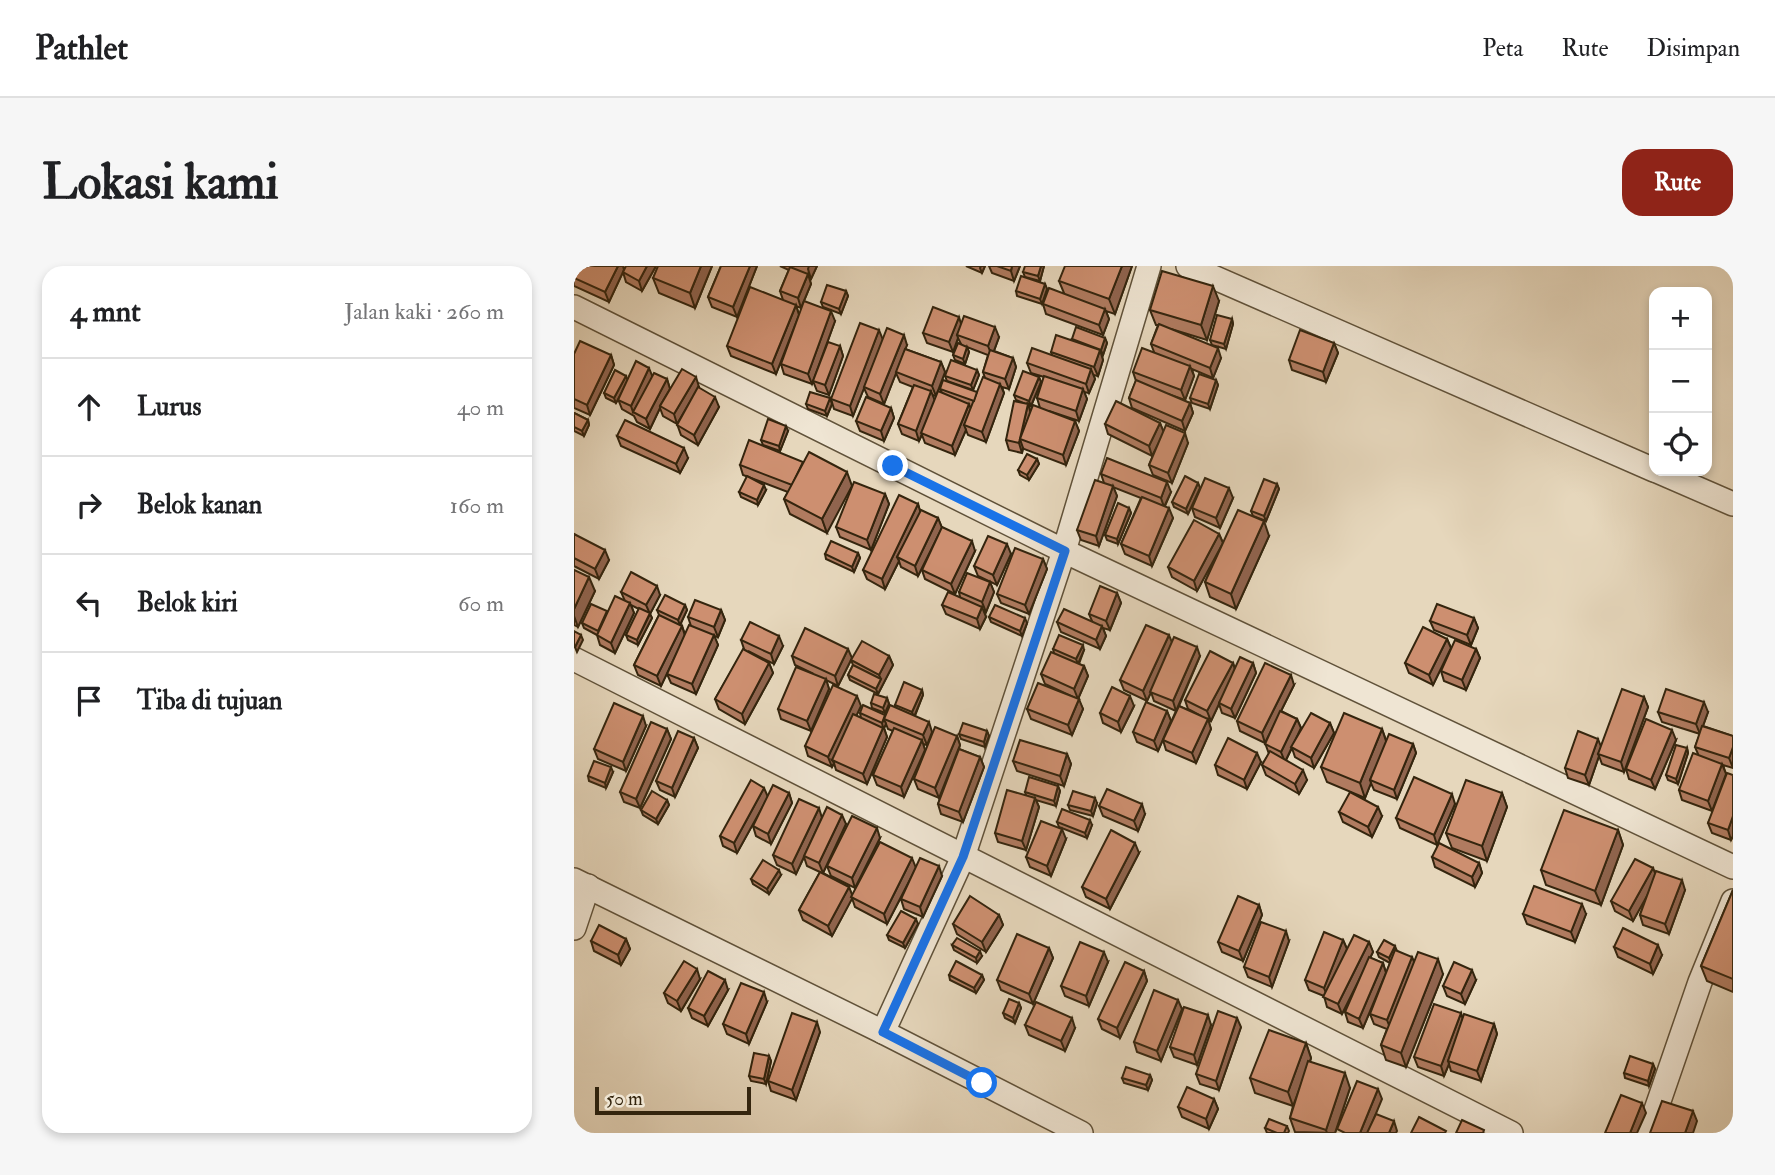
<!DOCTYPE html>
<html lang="id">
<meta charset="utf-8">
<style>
:root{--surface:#fff;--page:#f6f6f6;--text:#202124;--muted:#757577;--line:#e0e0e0;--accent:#8f2418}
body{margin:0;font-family:"IM FELL Double Pica",serif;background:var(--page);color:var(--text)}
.controls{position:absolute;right:21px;top:21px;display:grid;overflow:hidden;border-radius:14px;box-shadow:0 4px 10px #0003}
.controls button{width:63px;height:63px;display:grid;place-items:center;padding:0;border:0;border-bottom:2px solid var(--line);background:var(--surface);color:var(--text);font:35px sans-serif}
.scale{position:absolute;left:21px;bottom:18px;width:156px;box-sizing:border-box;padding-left:7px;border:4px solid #34250e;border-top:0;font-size:19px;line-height:24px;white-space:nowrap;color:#34250e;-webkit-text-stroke:5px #efe5d3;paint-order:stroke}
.stop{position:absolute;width:21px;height:21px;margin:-16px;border:5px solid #1a73e8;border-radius:50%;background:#fff}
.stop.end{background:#1a73e8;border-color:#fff;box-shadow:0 2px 7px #0008}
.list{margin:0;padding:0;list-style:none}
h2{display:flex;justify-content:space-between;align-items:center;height:91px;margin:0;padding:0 28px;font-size:30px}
h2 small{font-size:23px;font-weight:400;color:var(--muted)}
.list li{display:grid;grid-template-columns:46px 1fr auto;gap:21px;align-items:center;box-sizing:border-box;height:98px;padding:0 28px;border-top:2px solid var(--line)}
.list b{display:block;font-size:26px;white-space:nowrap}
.list em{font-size:23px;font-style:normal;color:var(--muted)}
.icon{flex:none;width:38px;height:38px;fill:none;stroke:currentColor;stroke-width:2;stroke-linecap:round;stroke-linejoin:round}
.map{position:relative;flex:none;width:1159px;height:867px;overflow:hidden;border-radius:21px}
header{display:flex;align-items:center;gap:42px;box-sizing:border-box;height:98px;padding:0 35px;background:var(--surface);border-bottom:2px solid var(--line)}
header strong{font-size:33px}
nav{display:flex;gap:38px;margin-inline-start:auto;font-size:24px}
.intro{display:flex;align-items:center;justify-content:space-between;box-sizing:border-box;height:168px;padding:0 42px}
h1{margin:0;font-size:49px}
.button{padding:18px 32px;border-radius:21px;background:var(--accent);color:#fff;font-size:24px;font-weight:700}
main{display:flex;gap:42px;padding:0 42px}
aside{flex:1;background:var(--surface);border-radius:21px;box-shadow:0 4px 10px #0003}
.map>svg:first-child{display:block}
</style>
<header>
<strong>Pathlet</strong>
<nav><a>Peta</a><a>Rute</a><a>Disimpan</a></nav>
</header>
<div class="intro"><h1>Lokasi kami</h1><a class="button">Rute</a></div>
<main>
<aside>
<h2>4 mnt<small>Jalan kaki · 260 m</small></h2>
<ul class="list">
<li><svg class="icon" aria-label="ahead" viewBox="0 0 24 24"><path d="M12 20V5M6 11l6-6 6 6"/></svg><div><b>Lurus</b></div><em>40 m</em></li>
<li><svg class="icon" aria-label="right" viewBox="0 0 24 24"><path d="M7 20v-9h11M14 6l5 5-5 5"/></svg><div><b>Belok kanan</b></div><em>160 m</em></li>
<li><svg class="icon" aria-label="left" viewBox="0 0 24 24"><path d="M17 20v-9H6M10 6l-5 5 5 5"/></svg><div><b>Belok kiri</b></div><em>60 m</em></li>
<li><svg class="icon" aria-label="arrive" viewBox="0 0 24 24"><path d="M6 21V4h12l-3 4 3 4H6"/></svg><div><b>Tiba di tujuan</b></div></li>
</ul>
</aside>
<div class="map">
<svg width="1159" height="867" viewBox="0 0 1159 867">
<rect width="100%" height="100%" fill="#e6d7bc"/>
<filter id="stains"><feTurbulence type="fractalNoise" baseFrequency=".00286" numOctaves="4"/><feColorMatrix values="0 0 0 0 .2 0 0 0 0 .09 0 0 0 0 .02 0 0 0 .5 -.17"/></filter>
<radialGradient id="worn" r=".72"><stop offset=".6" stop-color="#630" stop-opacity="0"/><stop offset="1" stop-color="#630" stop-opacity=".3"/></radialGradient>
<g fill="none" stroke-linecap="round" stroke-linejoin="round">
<!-- street casing -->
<g stroke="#60523a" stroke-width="26">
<g id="street">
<polyline points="614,0 1080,204"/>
<polyline points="0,41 490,285 1159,601"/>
<polyline points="1083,205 1159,238"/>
<polyline points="0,393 937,867"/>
<polyline points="0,614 309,766 507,867"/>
<polyline points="0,662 14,620"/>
<polyline points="309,766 389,591 490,285 575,0"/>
<polyline points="1074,867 1126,716 1159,635"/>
</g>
</g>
<!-- street -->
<use href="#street" stroke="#efe5d3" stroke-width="23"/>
</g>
<!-- wall -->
<g fill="#b07b60" stroke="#34250e" stroke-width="2">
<polygon points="0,0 50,4 35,36 0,20"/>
<polygon points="52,0 82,0 68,25 52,16 49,6"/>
<polygon points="138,0 121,42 85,27 79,12"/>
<polygon points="147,0 183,0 163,51 138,41 134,31"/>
<polygon points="206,0 243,0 237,13 235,12 237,18 227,42 222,40 225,48 261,55 238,118 210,108 207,98 218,67 202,108 157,90 153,80 209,34 206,25 215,4"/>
<polygon points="392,0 411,0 408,7"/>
<polygon points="415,0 446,0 440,15 418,7"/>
<polygon points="470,0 466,15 451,11 449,6"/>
<polygon points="558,0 541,48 532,45 535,53 529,69 472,48 469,38 490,27 485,15"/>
<polygon points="471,18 473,23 468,38 443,30 442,25"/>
<polygon points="272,25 274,30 267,48 249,41 247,36"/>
<polygon points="645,35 633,74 597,63 647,92 639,112 618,103 620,110 611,134 594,128 616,137 619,147 611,165 558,142 555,132 562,115 559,106 580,86 577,78 584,59 582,59 576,44"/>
<polygon points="658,53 659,58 652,83 638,79 636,74"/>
<polygon points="387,58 425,71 420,85 439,92 442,101 435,123 428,121 430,127 412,176 394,169 392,164 381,189 351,177 348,169 345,175 328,168 324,158 339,121 326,116 322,107 310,138 294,131 290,122 279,150 260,143 257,133 309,74 333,79 331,83 367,96 371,106 362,130 358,129 360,135 368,127 366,123 403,126 411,112 409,106 414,89 393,81 395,86 391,98 381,94 379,89 387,78 384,72 379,86 353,77 349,67"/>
<polygon points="531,72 533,77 529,89 527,88 529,94 524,110 519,109 521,113 515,127 510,126 513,133 505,155 475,145 501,155 505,165 492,199 450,183 449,182 448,187 435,184 432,174 452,138 442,134 440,129 465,111 467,116 457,140 454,138 457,146 466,142 463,132 470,111 457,107 453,97 478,89 477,86 499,75 498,73"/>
<polygon points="760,77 764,87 752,116 718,104 715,94"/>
<polygon points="266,80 269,90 255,129 243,125 239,115"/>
<polygon points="0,88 37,89 40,99 16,149 0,142"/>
<polygon points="403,104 405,109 399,124 373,115 371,110"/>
<polygon points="78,109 93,113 96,123 125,121 125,122 145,141 124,179 107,169 103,158 89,150 86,142 76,163 63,156 60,150 48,143 44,133 42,137 32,132 30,127 53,114"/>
<polygon points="642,114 644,119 636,143 618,137 616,132"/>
<polygon points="256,132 258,138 253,150 234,143 232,138"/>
<polygon points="317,142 320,152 310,175 286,165 282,155"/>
<polygon points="0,147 14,154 15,159 10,170 0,165"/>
<polygon points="586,157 589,165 614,177 598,217 579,209 575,199 583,180 578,190 534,168 531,158"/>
<polygon points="214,165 206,185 189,179 187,174"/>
<polygon points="43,170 114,192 106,207 47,180"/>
<polygon points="463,193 465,198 455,214 446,209 444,204"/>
<polygon points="230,197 253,267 216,248 210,233 214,226 169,209 166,199"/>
<polygon points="527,208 597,226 591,240 599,252 578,300 551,288 547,278 567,232 539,221 543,230 525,280 507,274 503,264 530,217"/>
<polygon points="624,217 626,222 614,248 600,241 598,236"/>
<polygon points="703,218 705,223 692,255 679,250 677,245"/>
<polygon points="192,224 184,239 167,231 165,226"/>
<polygon points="311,228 315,238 297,284 266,271 262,261"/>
<polygon points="659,232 646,262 621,251 618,242"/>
<polygon points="344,238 346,245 364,252 368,262 344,310 327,301 325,295 311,323 293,313 289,304"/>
<polygon points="555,242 557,247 544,278 533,274 531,269"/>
<polygon points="0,268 35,294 25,313 0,300"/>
<polygon points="645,268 649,277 695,270 662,343 636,331 631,316 646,282 623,325 598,311 594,301"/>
<polygon points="401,285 381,328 351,313 348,304"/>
<polygon points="284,287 286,292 280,306 252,293 251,288"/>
<polygon points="437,288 423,319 404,310 400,300"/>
<polygon points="469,293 473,303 455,348 427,337 423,328"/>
<polygon points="0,304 21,325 4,361 0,359"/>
<polygon points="416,316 420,326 412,346 410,345 412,351 406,363 372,348 368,339 386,331 385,326"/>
<polygon points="47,326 86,329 76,348 78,352 64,379 54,374 52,369 65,343 57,339 60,347 41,387 26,379 23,369 10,362 8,357 34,346 51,335"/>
<polygon points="543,327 547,337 536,364 529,362 532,370 526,383 487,366 483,356 518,355 515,348"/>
<polygon points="111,339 113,344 106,359 108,360 111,368 117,360 114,351 147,344 151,354 144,371 140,370 144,379 122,428 97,417 93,408 95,403 87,420 64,409 60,399 85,349 83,344"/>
<polygon points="415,351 453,357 448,370 417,356"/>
<polygon points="900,352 904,362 897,379 860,364 856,355"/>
<polygon points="873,373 877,382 859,419 835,407 831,397"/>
<polygon points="167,374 209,380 200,398 174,385 195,397 199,407 171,458 145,443 141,433 170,383"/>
<polygon points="598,377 626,390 605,440 627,450 614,443 611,434 659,397 661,403 679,397 682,407 661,452 648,447 645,438 637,455 634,454 637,463 622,497 592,484 589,474 602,445 580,435 577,426 573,435 550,424 546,414"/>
<polygon points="479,383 510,384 505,398 510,400 514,410 504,433 509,443 498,469 457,453 453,443 504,433 471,418 467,408 480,387"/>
<polygon points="902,383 906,392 892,424 870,415 867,405"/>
<polygon points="218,390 278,392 264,420 252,414 255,423 237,465 207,453 204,443 238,407 221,399"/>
<polygon points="315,390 319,399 304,428 276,414 274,409 279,399 277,394"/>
<polygon points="720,419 707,445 723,453 727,462 722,472 756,457 760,467 740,502 721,491 718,482 712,494 733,514 725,528 692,509 688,499 695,488 691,477 666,465 663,455"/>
<polygon points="348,424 349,429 341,450 358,466 353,479 349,478 351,484 330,531 303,519 299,509 319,465 314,463 312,458 310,462 313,471 293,518 262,504 260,497 258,501 234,490 231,480 287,440 282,450 287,452 286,447 311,449 322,442 321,439"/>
<polygon points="1070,431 1074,441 1050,506 1028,498 1025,490 1015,519 994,512 991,502 1027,480"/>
<polygon points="313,432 315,438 311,447 298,442 297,437"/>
<polygon points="560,440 547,466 529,457 526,447"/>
<polygon points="593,445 597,455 584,485 563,476 559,466"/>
<polygon points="1084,446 1134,446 1129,460 1159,470 1159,502 1149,499 1152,508 1138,545 1108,534 1105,524 1124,488 1121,481 1126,468 1088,456"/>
<polygon points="72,460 52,505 24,493 20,483"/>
<polygon points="93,463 97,473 66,542 50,536 46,526"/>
<polygon points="808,463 812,474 839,478 842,487 823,533 800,524 797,517 791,532 753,516 747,501"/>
<polygon points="413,465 415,470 411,481 387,473 385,468"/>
<polygon points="383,470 386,479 385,483 406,491 410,501 389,556 367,548 364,538 380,495 365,532 344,523 340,513"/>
<polygon points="120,472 124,482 101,531 86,524 82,515"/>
<polygon points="1102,474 1081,523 1055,513 1052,503"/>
<polygon points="1113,482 1114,487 1104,518 1094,514 1092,509"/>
<polygon points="493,488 497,498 490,520 443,505 439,495"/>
<polygon points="687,496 673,523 644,509 641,499"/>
<polygon points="39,506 32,522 15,515 14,510"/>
<polygon points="1159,509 1159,570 1157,574 1138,567 1134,557"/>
<polygon points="484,520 486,525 482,540 462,534 465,541 452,584 424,576 421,567 452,529 451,526"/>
<polygon points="215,527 218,537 197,578 182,570 179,560 185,547 163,587 149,580 146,570 194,530"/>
<polygon points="928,527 933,541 913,595 878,582 872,567"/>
<polygon points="93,534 95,539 84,558 69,549 67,544"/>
<polygon points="523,537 519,550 496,544 494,539"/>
<polygon points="881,538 863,579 826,562 822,552"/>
<polygon points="525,540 571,548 564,565 529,550"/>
<polygon points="765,546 808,550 798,571 769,556"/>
<polygon points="248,551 272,558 249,607 275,621 278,630 342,601 368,610 349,651 330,643 327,633 336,614 313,658 281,641 278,632 258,670 229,654 225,644 246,606 233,600 230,591 222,608 203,599 199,589"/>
<polygon points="483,556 518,559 513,572 485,561"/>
<polygon points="1044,564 1049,579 1027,639 972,619 967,604"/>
<polygon points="306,572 281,622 257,610 253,600"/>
<polygon points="492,573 477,610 456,601 452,591"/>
<polygon points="565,587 536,643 512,631 508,621"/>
<polygon points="858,591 905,597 908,607 901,621 861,601"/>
<polygon points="1079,602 1081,608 1111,624 1095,668 1069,659 1066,649 1073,629 1059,655 1041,645 1037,635"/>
<polygon points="207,609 195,628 179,618 177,613"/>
<polygon points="1159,624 1159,726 1133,715 1127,700"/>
<polygon points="685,639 688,649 669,695 648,686 644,676"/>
<polygon points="949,648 1012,648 1001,676 953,658"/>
<polygon points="425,649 429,659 412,686 383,668 379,658"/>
<polygon points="344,658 331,682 315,674 313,669"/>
<polygon points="52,673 56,683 47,699 20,685 17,675"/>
<polygon points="769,674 773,683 795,676 799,686 796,692 809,697 812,707 816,697 805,691 803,686 823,685 840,696 869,708 832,801 812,794 807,779 813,763 800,758 796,748 806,722 789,762 774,756 771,746 783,717 768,748 753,741 750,730 735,724 731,714"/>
<polygon points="715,675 698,721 674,711 670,701"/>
<polygon points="378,679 408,690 403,697 380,684"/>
<polygon points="1040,681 1088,689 1079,708 1044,691"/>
<polygon points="475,682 479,692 459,738 427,724 423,714"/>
<polygon points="534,696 515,740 491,730 487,720"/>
<polygon points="570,705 573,715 546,772 528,763 524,753"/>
<polygon points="375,709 408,709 410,714 402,727 376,714"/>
<polygon points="126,713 107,745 94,737 90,727"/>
<polygon points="902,714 891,738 873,730 869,720"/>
<polygon points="154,724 134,760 118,752 114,742"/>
<polygon points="193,736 175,778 153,768 149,758"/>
<polygon points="445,737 447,742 441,757 431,752 429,747"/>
<polygon points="608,743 587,795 563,786 560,776"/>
<polygon points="887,747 888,753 920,758 923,768 907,815 877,805 875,798 870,810 844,801 840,791"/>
<polygon points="451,759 501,762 491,785 455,769"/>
<polygon points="637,759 623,799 600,791 596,781"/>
<polygon points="667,761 645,824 626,818 622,808"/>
<polygon points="246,766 222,834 197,825 194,815"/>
<polygon points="732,777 737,792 736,796 776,822 761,867 721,866 716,852 719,840 681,827 676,812"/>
<polygon points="195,790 197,795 192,818 177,815 175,810"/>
<polygon points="1079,798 1081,803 1075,820 1051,812 1050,807"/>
<polygon points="576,809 578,814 574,824 550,817 548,812"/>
<polygon points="640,833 644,843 635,863 608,851 604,841"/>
<polygon points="713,860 715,865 714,867 693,867 691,862"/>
</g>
<!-- shaded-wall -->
<g fill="#90644e" stroke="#34250e" stroke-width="2">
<polygon points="44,0 49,0 50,4 35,36 31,26"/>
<polygon points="73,0 82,0 68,25 65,15"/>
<polygon points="127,0 138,0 121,42 116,27"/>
<polygon points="176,0 183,0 163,51 159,41"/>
<polygon points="235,0 243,0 237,13 234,3"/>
<polygon points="407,0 411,0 408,7 406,2"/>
<polygon points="438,0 446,0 440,15 437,5"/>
<polygon points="467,0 470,0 466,15 464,10"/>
<polygon points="548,0 558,0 541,48 535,33"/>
<polygon points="234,8 237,18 227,42 224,32"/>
<polygon points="471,18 473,23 468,38 466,33"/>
<polygon points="639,20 645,35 633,74 627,59"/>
<polygon points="272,25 274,30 267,48 265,43"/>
<polygon points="222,39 225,49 202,108 198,98"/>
<polygon points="531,43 535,53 529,69 525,59"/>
<polygon points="257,45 261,55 238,118 234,108"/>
<polygon points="385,51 388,61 383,69 384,72 379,86 375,76"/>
<polygon points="658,53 659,58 652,83 650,78"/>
<polygon points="421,61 425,71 418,90 414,80"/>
<polygon points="305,64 309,74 279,150 276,140"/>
<polygon points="330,69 333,79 310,138 306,128"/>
<polygon points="531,72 533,77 529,89 527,84"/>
<polygon points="760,77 764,87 752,116 749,106"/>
<polygon points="266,80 269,90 255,129 251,119"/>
<polygon points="393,81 395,86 391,98 389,93"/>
<polygon points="644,82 647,92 639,112 636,102"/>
<polygon points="526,84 529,94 524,110 520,101"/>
<polygon points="37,89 40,99 16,149 13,139"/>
<polygon points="439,92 442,101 435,123 431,113"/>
<polygon points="367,96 371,106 362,130 358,120"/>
<polygon points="616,100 620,110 611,134 607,124"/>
<polygon points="75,102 79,112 59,146 57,140"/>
<polygon points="517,103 521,113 515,127 512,118"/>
<polygon points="403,104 405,109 399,124 397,119"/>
<polygon points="52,110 54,115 42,137 40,132"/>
<polygon points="122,111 125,121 103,158 100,148"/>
<polygon points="465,111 467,116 457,140 455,135"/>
<polygon points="93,113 96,123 86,140 86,142 76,163 72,153"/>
<polygon points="642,114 644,119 636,143 634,138"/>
<polygon points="426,118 430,127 412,176 408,166"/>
<polygon points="509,123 513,133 505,155 502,145"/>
<polygon points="357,125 361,135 345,175 342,165"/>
<polygon points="141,131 145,141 124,179 120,169"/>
<polygon points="256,132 258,138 253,150 251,145"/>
<polygon points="616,137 619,147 611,165 608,155"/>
<polygon points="395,138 399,148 390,159 392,164 381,189 378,180"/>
<polygon points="454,138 457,148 446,173 449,182 448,187 445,177"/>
<polygon points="317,142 320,152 310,175 307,165"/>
<polygon points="14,154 15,159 10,170 8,165"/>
<polygon points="501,155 505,165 492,199 489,189"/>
<polygon points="586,157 590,167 578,190 575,180"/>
<polygon points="212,160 214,165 206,185 205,180"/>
<polygon points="611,167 614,177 598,217 594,207"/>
<polygon points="110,182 114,192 106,207 102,198"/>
<polygon points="463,193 465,198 455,214 453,209"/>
<polygon points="273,206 278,220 253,267 248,253"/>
<polygon points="593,216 597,226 590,241 587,232"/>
<polygon points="624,217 626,222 614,248 612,243"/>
<polygon points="703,218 705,223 692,255 690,250"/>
<polygon points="190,219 192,224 184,239 183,234"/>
<polygon points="539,220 543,230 525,280 522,270"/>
<polygon points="655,222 659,232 646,262 642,252"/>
<polygon points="311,228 315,238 297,284 293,274"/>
<polygon points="344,238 347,248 323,291 325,295 311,323 308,313"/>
<polygon points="555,242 557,247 544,278 543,273"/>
<polygon points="595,242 599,252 578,300 575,290"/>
<polygon points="364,252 368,262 344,310 341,300"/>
<polygon points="690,255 695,270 662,343 657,328"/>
<polygon points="645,268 649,277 623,325 620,315"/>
<polygon points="398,275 401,285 381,328 377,318"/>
<polygon points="433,278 437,288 423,319 419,309"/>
<polygon points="31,284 35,294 25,313 21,303"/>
<polygon points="284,287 286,292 280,306 278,301"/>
<polygon points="469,293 473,303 455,348 451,339"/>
<polygon points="15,311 21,325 4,361 0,350 0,343"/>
<polygon points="416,316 420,326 412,346 408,336"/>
<polygon points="83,320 86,329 76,348 78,352 64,379 63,374 76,348 72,339"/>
<polygon points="543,327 547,337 536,364 532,355"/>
<polygon points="56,337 60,347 41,387 37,377"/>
<polygon points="111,339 113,344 106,359 104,354"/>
<polygon points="408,341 412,351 406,363 403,353"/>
<polygon points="147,344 151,354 144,371 140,361"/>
<polygon points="451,352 453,357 448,370 446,365"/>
<polygon points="900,352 904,362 897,379 893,369"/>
<polygon points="108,360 111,370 87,420 83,410"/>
<polygon points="528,360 532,370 526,383 522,374"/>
<polygon points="7,369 9,374 3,386 1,381"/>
<polygon points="140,369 144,379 122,428 118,418"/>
<polygon points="595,369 599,379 573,435 569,425"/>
<polygon points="205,370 209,380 200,398 197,388"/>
<polygon points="873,373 877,382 859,419 855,409"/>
<polygon points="509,379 510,384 504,398 502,393"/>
<polygon points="623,381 626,390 602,445 599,435"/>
<polygon points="274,383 278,392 264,420 261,410"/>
<polygon points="902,383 906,392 892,424 888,414"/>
<polygon points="315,390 319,399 304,428 302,423 307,413 305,409"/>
<polygon points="195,397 199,407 171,458 168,448"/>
<polygon points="659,397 662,407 645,437 645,438 637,455 633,445"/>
<polygon points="679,397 682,407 661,452 657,443"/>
<polygon points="510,400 514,410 504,433 500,423"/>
<polygon points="717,409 720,419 691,477 688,467"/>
<polygon points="252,413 255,423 237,465 233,455"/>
<polygon points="348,424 349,429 340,451 338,446"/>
<polygon points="283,430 287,440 261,495 258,494 260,497 258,501 254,491"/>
<polygon points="556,430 560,440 547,466 544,456"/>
<polygon points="1070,431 1074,441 1050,506 1047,496"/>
<polygon points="313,432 315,438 311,447 309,442"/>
<polygon points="505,433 509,443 498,469 494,459"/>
<polygon points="1130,436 1134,446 1126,468 1122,458"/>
<polygon points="593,445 597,455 584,485 580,475"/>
<polygon points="69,450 72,460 52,505 49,496"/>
<polygon points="310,453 312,458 310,462 313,471 293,518 289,508 309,462 308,457"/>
<polygon points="634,453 637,463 622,497 618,487"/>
<polygon points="723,453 727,462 711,496 707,486"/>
<polygon points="355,456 358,466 353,479 349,469"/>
<polygon points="756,457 760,467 740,502 737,492"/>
<polygon points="93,463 97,473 66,542 62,533"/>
<polygon points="808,463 813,478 796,514 797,517 791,532 786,517"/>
<polygon points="1098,464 1102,474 1081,523 1077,514"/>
<polygon points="413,465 415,470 411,481 410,476"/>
<polygon points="383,470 386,479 365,532 361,522"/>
<polygon points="120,472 124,482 101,531 98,522"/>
<polygon points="1024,473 1028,483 1024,488 1025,490 1015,519 1011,509"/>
<polygon points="348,474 351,484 330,531 327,521"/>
<polygon points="839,478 842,487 823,533 820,524"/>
<polygon points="1159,481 1159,502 1155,492"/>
<polygon points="1113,482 1114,487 1104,518 1102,513"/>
<polygon points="683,487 687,496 673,523 670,514"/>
<polygon points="493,488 497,498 490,520 486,510"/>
<polygon points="406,491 410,501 389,556 385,546"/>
<polygon points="1148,498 1152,508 1138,545 1134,535"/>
<polygon points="37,501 39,506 32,522 31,517"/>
<polygon points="729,504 733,514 725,528 721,518"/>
<polygon points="484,520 486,525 482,540 480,535"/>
<polygon points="190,522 194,531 163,587 160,577"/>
<polygon points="215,527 218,537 197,578 194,568"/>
<polygon points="928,527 933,541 913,595 908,580"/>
<polygon points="878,528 881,538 863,579 860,569"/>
<polygon points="461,532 465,541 452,584 448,575"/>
<polygon points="521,532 523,537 519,550 517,545"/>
<polygon points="93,534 95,539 84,558 82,553"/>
<polygon points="568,538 571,548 564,565 560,555"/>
<polygon points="804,541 808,550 798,571 794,561"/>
<polygon points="245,542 248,552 222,608 218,598"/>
<polygon points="268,549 272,558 249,607 245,597"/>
<polygon points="1159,550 1159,570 1157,574 1154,564"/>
<polygon points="516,554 518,559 513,572 511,567"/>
<polygon points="303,562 306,572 281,622 278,612"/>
<polygon points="488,563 492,573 477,610 473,600"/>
<polygon points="1044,564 1049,579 1027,639 1021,625"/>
<polygon points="561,577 565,587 536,643 532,633"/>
<polygon points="338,592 342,602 313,658 310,648"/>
<polygon points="905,597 908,607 901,621 898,611"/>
<polygon points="365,600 368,610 349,651 346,641"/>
<polygon points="1079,602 1083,612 1059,655 1055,645"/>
<polygon points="205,604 207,609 195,628 193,623"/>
<polygon points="1108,614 1111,624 1095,668 1091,658"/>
<polygon points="275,621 279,631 258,670 254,660"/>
<polygon points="1008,638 1012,648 1001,676 997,666"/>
<polygon points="685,639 688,649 669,695 665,685"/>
<polygon points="425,649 429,659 412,686 408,676"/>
<polygon points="342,653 344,658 331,682 329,677"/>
<polygon points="712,665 715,675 698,721 695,711"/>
<polygon points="52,673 56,683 47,699 44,689"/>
<polygon points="769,674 773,683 754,732 750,722"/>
<polygon points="795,676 799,686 768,748 764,738"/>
<polygon points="1084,679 1088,689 1079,708 1076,698"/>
<polygon points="821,680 823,685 817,697 815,692"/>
<polygon points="475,682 479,692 459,738 455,728"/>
<polygon points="406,685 408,690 403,697 402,692"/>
<polygon points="530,686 534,696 515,740 512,730"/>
<polygon points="838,691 842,700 817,764 813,754"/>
<polygon points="864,693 869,708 832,801 827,787"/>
<polygon points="809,697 812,707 789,762 785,753"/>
<polygon points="123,703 126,713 107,745 103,735"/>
<polygon points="898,704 902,714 891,738 887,728"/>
<polygon points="570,705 573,715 546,772 543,762"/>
<polygon points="408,709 410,714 402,727 400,722"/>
<polygon points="151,714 154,724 134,760 130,750"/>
<polygon points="190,726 193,736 175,778 172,768"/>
<polygon points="604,734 608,743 587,795 583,785"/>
<polygon points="445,737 447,742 441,757 439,752"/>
<polygon points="887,747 890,757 874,795 875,798 870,810 867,800"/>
<polygon points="634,749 637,759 623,799 620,789"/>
<polygon points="498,752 501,762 491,785 487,775"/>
<polygon points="663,752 667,761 645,824 642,815"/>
<polygon points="243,756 246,766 222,834 218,824"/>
<polygon points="920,758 923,768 907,815 903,805"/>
<polygon points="732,777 737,792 719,840 714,826"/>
<polygon points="195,790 197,795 192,818 190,813"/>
<polygon points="1079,798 1081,803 1075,820 1074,815"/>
<polygon points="771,807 776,822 761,867 753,867 752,864"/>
<polygon points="576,809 578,814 574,824 572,819"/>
<polygon points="804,823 808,833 794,867 786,867"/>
<polygon points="640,833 644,843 635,863 632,853"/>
<polygon points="1068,837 1072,847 1063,867 1056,867"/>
<polygon points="1119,845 1123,855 1119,867 1111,867"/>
<polygon points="820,855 823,865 822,867 815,867"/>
</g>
<!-- building -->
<g fill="#cd8f70" stroke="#34250e" stroke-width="2">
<polygon points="0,0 44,0 31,26 0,12"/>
<polygon points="52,0 73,0 65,15 49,6"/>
<polygon points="84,0 127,0 116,27 79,12"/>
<polygon points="147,0 176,0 159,41 134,31"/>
<polygon points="423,0 438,0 437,5"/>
<polygon points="451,0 467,0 464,10 449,6"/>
<polygon points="491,0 548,0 535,33 485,15"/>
<polygon points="216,1 234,8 224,32 206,25"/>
<polygon points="588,5 639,20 627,59 576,44"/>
<polygon points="447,10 471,18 466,33 442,25"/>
<polygon points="253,19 272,25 265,43 247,36"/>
<polygon points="176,21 222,39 198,98 153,80"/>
<polygon points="475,22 531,43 525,59 469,38"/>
<polygon points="230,35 257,45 234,108 207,98"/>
<polygon points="359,41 385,51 375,76 349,67"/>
<polygon points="643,49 658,53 650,78 636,74"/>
<polygon points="390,50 421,61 414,80 383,69"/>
<polygon points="286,57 305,64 276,140 257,133"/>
<polygon points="585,58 644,82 636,102 577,78"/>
<polygon points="502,61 531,72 527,84 498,73"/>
<polygon points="313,62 330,69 306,128 290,121"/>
<polygon points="726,64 760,77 749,106 715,94"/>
<polygon points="482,69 526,84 520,101 477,86"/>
<polygon points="6,75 37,89 13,139 0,133 0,88"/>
<polygon points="254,76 266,80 251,119 239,115"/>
<polygon points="384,77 393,81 389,93 379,89"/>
<polygon points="458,82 517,103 512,118 453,97"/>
<polygon points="568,82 616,100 607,124 559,106"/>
<polygon points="331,83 367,96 358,120 322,106"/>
<polygon points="416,84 439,92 431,113 409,106"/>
<polygon points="377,94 403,104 397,119 371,110"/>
<polygon points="62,95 75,102 57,140 44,134"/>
<polygon points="108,103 122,111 100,148 86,140"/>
<polygon points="41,104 52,110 40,132 30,127"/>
<polygon points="449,105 465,111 455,135 440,129"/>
<polygon points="80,107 93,113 72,153 59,146"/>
<polygon points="625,108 642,114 634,138 616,132"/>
<polygon points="470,110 509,123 502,145 463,132"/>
<polygon points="409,111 426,118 408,166 390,159"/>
<polygon points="369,114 403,126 400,135 366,123"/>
<polygon points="562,114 616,137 608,155 555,132"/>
<polygon points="340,119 357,125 342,165 324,158"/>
<polygon points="124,121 141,131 120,169 103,159"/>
<polygon points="364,125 395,138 378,180 347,167"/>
<polygon points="236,126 256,132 251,145 232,138"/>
<polygon points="292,131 317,142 307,165 282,155"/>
<polygon points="440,135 454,138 445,177 432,174"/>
<polygon points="542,135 586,157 575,180 531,158"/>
<polygon points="459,139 501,155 489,189 446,173"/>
<polygon points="0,147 14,154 8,165 0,161"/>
<polygon points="194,153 212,160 205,180 187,174"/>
<polygon points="51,154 110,182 102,198 43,170"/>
<polygon points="592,159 611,167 594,207 575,199"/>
<polygon points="175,174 229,196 218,219 166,199"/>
<polygon points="235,186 273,206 248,253 210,233"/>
<polygon points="453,188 463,193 453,209 444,204"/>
<polygon points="533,192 593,216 587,232 527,208"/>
<polygon points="173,210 190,219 183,234 165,226"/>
<polygon points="611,210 624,217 612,243 598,236"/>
<polygon points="631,212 655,222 642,252 618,242"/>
<polygon points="690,213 703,218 690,250 677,245"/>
<polygon points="521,214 539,220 522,270 503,264"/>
<polygon points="280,216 311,228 293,274 262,261"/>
<polygon points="325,229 344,238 308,313 289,304"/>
<polygon points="568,231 595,242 575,290 547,278"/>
<polygon points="544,237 555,242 543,273 531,269"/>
<polygon points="347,244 364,252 341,300 323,291"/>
<polygon points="664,244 690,255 657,328 631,316"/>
<polygon points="620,254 645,268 620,315 594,301"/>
<polygon points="368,261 398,275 377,318 348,304"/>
<polygon points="0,268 31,284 21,303 0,292"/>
<polygon points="414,270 433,278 419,309 400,300"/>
<polygon points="257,275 284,287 278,301 251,288"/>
<polygon points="441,282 469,293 451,339 423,328"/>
<polygon points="0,304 15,311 0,343"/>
<polygon points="57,306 83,320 72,339 47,326"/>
<polygon points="393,307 416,316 408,336 385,326"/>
<polygon points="526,320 543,327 532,355 515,348"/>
<polygon points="374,326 408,341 403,353 368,339"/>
<polygon points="91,329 111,339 104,354 83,344"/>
<polygon points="41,330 56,337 37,377 23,369"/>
<polygon points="121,334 147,344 140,361 114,351"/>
<polygon points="17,338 33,345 24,365 8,357"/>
<polygon points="863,338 900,352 893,369 856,355"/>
<polygon points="421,339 451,352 446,365 415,351"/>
<polygon points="65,342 76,347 63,374 52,369"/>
<polygon points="490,343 528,360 522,374 483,356"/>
<polygon points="85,349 108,360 83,410 60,399"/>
<polygon points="176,356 205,370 197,388 167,374"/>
<polygon points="115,359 140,369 118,418 93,408"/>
<polygon points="572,359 595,369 569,425 546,414"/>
<polygon points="849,361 873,373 855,409 831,397"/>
<polygon points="231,362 274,383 261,410 218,390"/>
<polygon points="0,365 7,369 1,381 0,380"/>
<polygon points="485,369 509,379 502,393 479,383"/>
<polygon points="600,371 623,381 599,435 576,426"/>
<polygon points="881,374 902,383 888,414 867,405"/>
<polygon points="288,375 315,390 305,409 277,394"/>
<polygon points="169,383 195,397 168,448 141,433"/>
<polygon points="636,385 659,397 633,445 611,434"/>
<polygon points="477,386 510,400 500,423 467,408"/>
<polygon points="666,391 679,397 657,443 645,437"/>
<polygon points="691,397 717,409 688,467 663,455"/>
<polygon points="279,399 307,413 302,423 274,409"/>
<polygon points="222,401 252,413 233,455 204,443"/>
<polygon points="330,416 348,424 338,446 321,439"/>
<polygon points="464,417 505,433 494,459 453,443"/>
<polygon points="259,419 283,430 254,491 231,480"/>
<polygon points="538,421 556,430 544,456 526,447"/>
<polygon points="1048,423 1070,431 1047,496 1024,488"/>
<polygon points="1092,423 1130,436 1122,458 1084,446"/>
<polygon points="300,428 313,432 309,442 297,437"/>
<polygon points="572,436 593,445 580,475 559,466"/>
<polygon points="40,437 69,450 49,496 20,483"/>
<polygon points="289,439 311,449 308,457 286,447"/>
<polygon points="316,439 355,456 349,469 310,453"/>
<polygon points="605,440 634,453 618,487 589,474"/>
<polygon points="706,445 723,453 707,486 691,478"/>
<polygon points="737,447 756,457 737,492 717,481"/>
<polygon points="770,447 808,463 786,517 747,501"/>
<polygon points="279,448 309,462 289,508 258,494"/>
<polygon points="1072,453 1098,464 1077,514 1052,503"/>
<polygon points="77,456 93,463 62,533 46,526"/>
<polygon points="389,457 413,465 410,476 385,468"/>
<polygon points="1128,460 1159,470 1159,481 1155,492 1121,481"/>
<polygon points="361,461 383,470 361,522 340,513"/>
<polygon points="320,462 348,474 327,521 299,509"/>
<polygon points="104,465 120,472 98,522 82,515"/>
<polygon points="1004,465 1024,473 1011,509 991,502"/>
<polygon points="815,468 839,478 820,524 796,514"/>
<polygon points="654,472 683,487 670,514 641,499"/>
<polygon points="446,474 493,488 486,510 439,495"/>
<polygon points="1102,479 1113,482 1102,513 1092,509"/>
<polygon points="385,483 406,491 385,546 364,538"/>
<polygon points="696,485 729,504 721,518 688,499"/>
<polygon points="1119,487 1148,498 1134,535 1105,524"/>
<polygon points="20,495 37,501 31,517 14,510"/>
<polygon points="1153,507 1159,509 1159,550 1154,564 1134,557"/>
<polygon points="455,511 484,520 480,535 451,526"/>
<polygon points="840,511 878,528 860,569 822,552"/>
<polygon points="177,514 190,522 160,577 146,570"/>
<polygon points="892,514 928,527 908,580 872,567"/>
<polygon points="199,519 215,527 194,568 179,560"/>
<polygon points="533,523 568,538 560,555 525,540"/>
<polygon points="433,524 461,532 448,575 421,567"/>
<polygon points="78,525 93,534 82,553 67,544"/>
<polygon points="499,525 521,532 517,545 494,539"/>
<polygon points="776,526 804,541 794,561 765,546"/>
<polygon points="225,533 245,542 218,598 199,589"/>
<polygon points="253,541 268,549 245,597 230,590"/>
<polygon points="488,543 516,554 511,567 483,556"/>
<polygon points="990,544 1044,564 1021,625 967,604"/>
<polygon points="278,550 303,562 278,612 253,600"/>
<polygon points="467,555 488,563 473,600 452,591"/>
<polygon points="537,564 561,577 532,633 508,621"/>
<polygon points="306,576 338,592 310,648 277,631"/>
<polygon points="865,577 905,597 898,611 858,591"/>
<polygon points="346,592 365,600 346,641 327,633"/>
<polygon points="1061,593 1079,602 1055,645 1037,635"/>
<polygon points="189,594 205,604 193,623 177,613"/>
<polygon points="1082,605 1108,614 1091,658 1066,649"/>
<polygon points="246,606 275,621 254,660 225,644"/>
<polygon points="960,620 1008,638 997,666 949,648"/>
<polygon points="1159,624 1159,713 1127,700"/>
<polygon points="396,630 425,649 408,676 379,658"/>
<polygon points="664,630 685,639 665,685 644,676"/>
<polygon points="327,645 342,653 329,677 313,669"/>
<polygon points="687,656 712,665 695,711 670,701"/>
<polygon points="25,659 52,673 44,689 17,675"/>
<polygon points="1049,662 1084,679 1076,698 1040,681"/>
<polygon points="750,666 769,674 750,722 731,714"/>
<polygon points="443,668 475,682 455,728 423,714"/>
<polygon points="780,669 795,676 764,738 749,731"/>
<polygon points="383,672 406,685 402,692 378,679"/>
<polygon points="810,674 821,680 815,692 803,686"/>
<polygon points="506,676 530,686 512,730 487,720"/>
<polygon points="821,684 838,691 813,754 796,748"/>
<polygon points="844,686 864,693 827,787 807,779"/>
<polygon points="795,691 809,697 785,753 771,746"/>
<polygon points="110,695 123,703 103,735 90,727"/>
<polygon points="382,695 408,709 400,722 375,709"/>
<polygon points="551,696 570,705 543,762 524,753"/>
<polygon points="880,696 898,704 887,728 869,720"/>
<polygon points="134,705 151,714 130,750 114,742"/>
<polygon points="167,717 190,726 172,768 149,758"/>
<polygon points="580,724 604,734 583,785 560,776"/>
<polygon points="435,733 445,737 439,752 429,747"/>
<polygon points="462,736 498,752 487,775 451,759"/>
<polygon points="860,738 887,747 867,800 840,791"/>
<polygon points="610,741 634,749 620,789 596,781"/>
<polygon points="644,745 663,752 642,815 622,808"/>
<polygon points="218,747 243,756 218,824 194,815"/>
<polygon points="890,748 920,758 903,805 874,795"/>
<polygon points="695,764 732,777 714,826 676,812"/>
<polygon points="180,787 195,790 190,813 175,810"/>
<polygon points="1056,790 1079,798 1074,815 1050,807"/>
<polygon points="734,795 771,807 752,864 716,852"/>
<polygon points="552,801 576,809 572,819 548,812"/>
<polygon points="783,815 804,823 786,867 771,867 763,863"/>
<polygon points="613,821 640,833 632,853 604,841"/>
<polygon points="1047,829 1068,837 1056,867 1031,867"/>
<polygon points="1088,835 1119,845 1111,867 1076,867"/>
<polygon points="802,848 820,855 815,867 793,867"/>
<polygon points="845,851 872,865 871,867 837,867"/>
<polygon points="695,853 713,860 710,867 703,867 691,862"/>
<polygon points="888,854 910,864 909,867 882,867"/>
</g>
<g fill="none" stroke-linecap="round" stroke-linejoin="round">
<!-- route -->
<polyline stroke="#1a73e8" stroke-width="9" points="319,200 491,285 389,591 309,766 408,817"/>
</g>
<rect width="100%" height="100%" filter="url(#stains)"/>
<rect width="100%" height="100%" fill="url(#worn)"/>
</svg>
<div class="controls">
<button>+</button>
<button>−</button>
<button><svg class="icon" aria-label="locate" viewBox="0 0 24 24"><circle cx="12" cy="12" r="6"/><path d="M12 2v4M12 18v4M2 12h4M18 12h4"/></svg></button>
</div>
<div class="scale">50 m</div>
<div class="stop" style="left:408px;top:817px"></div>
<div class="stop end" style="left:319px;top:200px"></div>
</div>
</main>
